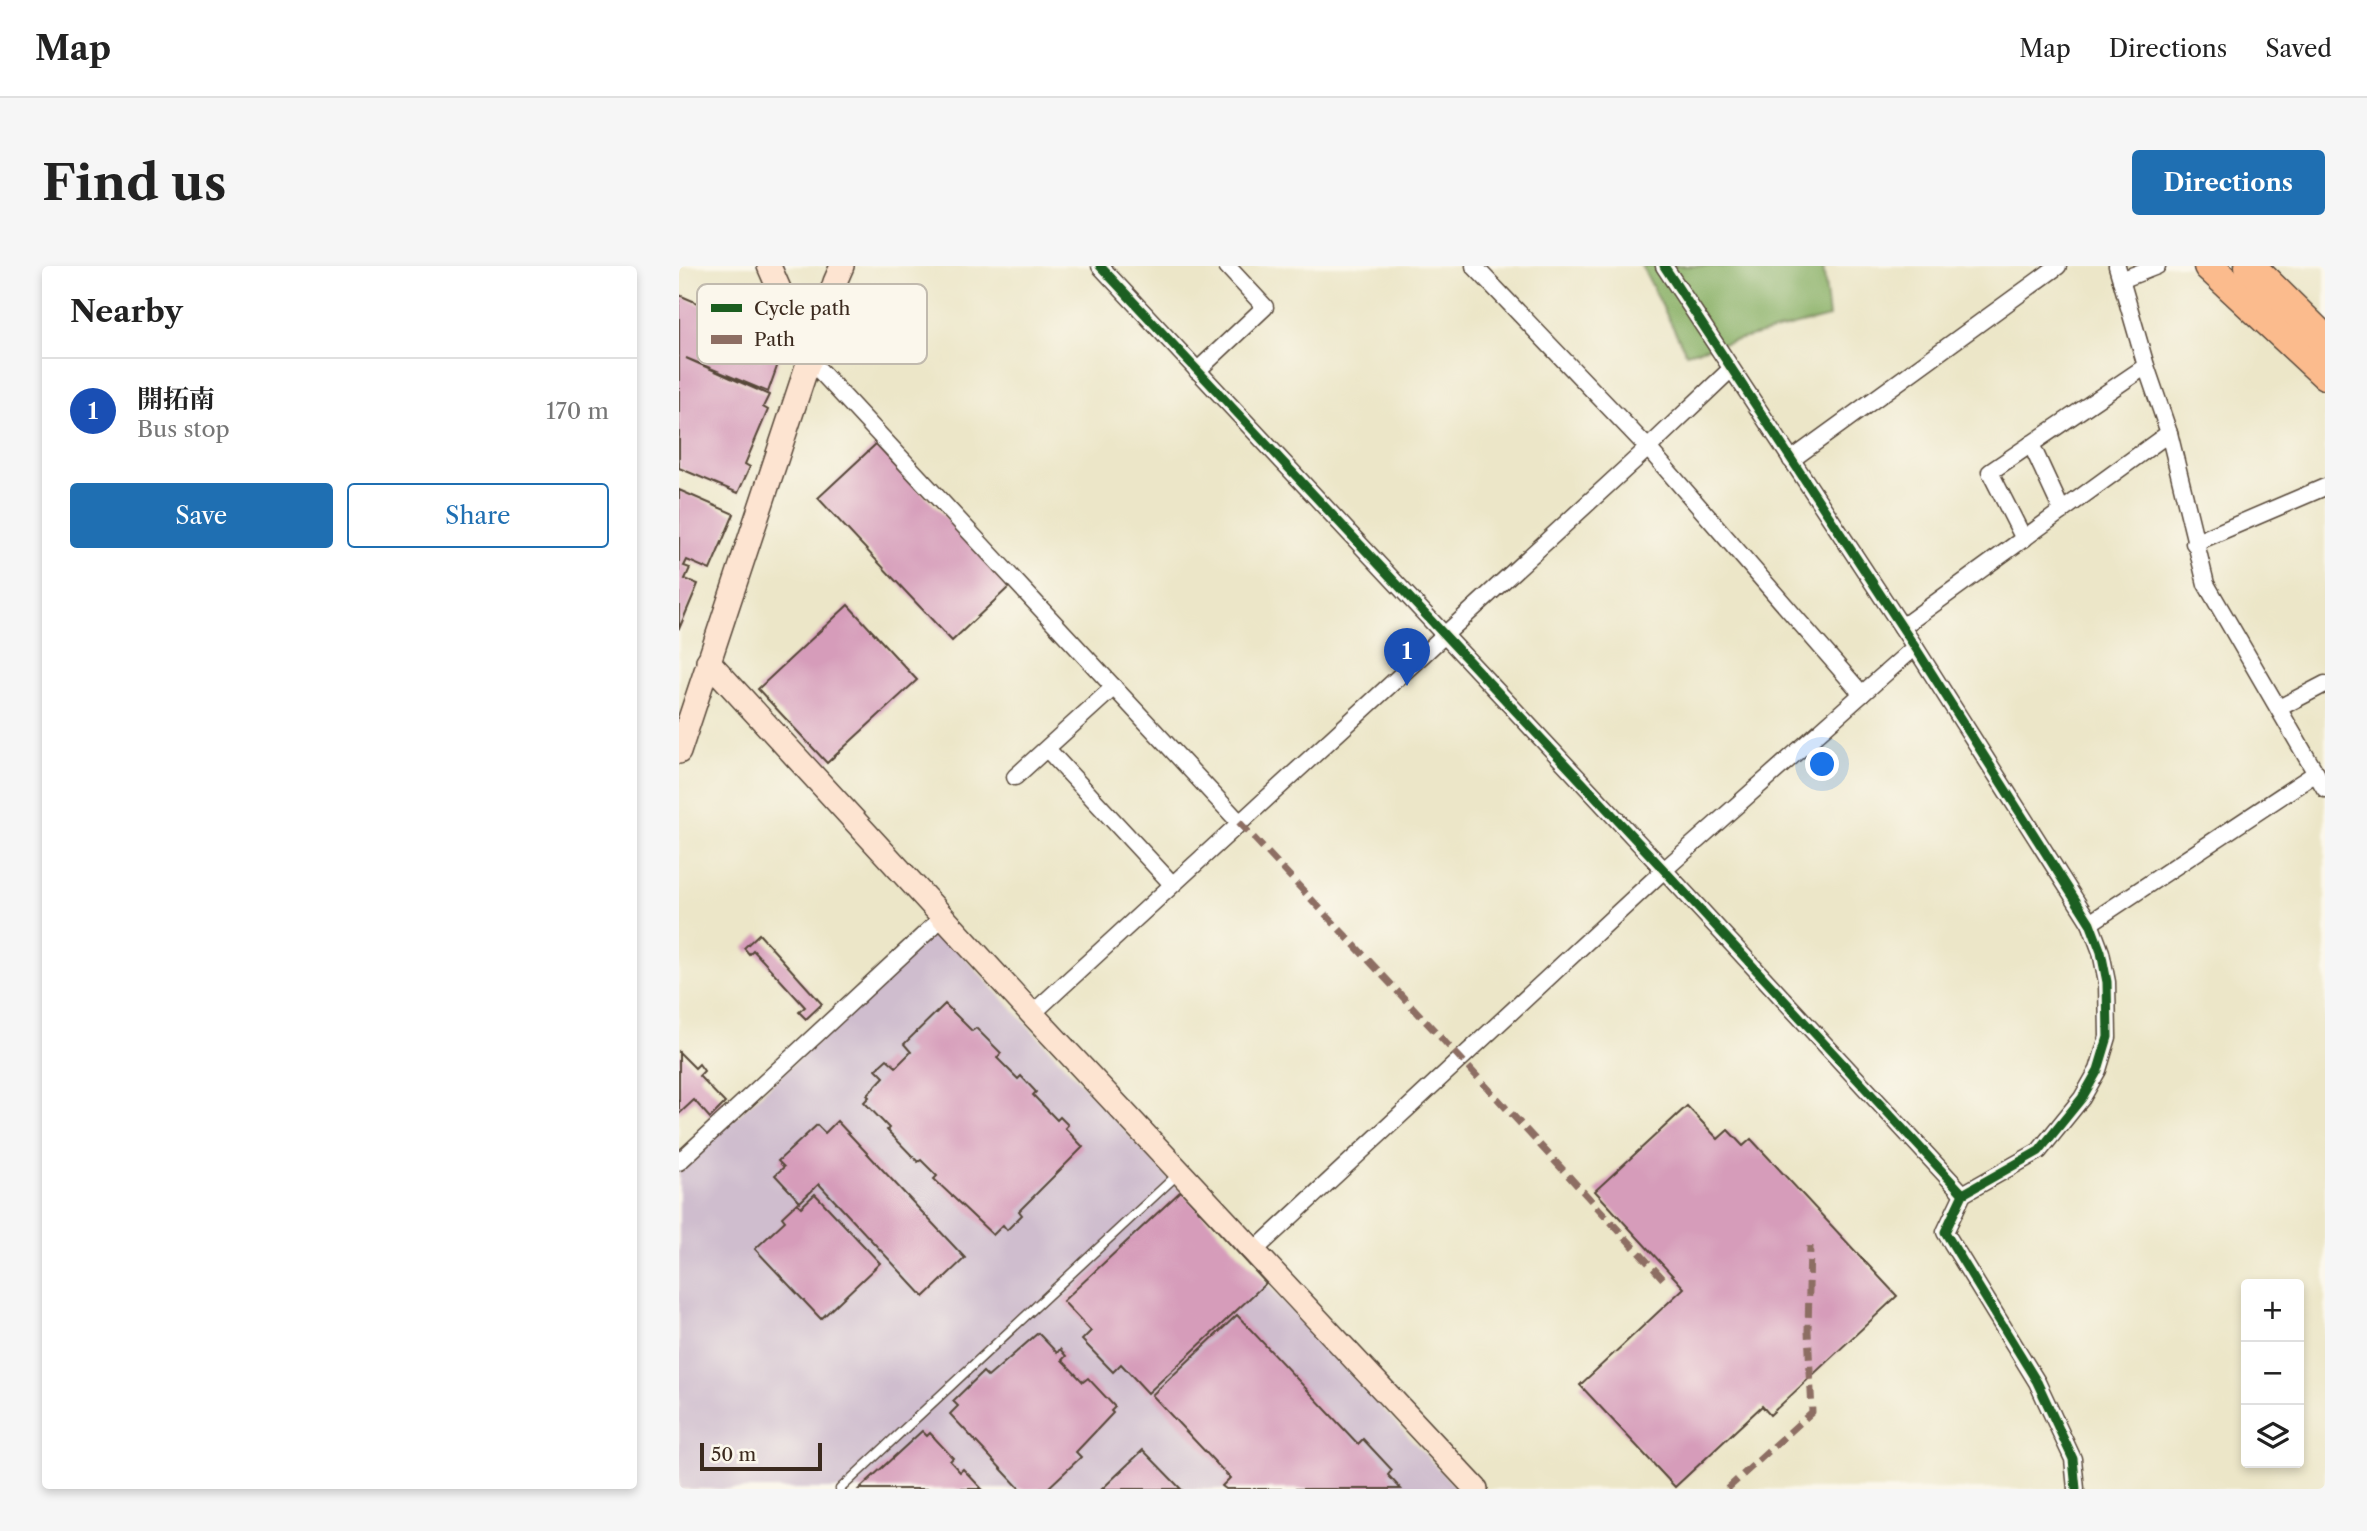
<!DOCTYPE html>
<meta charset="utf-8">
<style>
:root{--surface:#fff;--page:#f6f6f6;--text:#222;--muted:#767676;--line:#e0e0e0;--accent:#1f6fb2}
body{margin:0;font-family:"Libre Caslon Text","Noto Serif JP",serif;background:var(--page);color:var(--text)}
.controls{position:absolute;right:21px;bottom:21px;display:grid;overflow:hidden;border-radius:7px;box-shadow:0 4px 10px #0003}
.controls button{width:63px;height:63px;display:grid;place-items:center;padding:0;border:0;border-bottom:2px solid var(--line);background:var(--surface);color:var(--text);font:35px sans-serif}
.scale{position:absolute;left:21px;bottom:18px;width:122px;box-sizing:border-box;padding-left:7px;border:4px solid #3b2a1e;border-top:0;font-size:19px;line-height:24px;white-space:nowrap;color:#3b2a1e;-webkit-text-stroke:5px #fbf7ec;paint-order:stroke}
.you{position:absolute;left:1144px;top:499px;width:24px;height:24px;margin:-18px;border:5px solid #fff;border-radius:50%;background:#1a73e8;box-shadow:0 0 0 10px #1a73e833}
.badge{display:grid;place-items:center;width:46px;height:46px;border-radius:50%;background:var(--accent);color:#fff;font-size:23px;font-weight:700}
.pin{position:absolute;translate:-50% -58px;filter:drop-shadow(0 2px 4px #0008)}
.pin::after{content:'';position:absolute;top:37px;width:24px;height:21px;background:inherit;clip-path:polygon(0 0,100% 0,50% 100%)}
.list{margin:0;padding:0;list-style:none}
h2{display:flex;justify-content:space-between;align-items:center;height:91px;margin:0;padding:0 28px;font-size:30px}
h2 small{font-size:23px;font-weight:400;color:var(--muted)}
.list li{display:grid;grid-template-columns:46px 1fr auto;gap:21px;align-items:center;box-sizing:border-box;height:105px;padding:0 28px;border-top:2px solid var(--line)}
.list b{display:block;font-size:26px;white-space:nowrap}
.list p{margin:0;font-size:23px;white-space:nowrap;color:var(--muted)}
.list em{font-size:23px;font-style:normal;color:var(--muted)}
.actions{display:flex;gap:14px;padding:21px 28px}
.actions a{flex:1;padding:16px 0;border:2px solid var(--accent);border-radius:7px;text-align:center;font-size:24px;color:var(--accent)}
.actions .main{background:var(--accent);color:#fff}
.icon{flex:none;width:38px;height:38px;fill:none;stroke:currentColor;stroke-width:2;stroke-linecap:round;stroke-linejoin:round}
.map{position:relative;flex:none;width:1646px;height:1223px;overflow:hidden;border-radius:7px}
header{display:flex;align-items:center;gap:42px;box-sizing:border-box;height:98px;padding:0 35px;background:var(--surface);border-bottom:2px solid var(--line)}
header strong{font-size:33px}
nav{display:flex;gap:38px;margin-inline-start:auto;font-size:24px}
.intro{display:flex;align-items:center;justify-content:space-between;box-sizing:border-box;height:168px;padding:0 42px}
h1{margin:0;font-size:49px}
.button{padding:18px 32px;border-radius:7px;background:var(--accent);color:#fff;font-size:24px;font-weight:700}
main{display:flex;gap:42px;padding:0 42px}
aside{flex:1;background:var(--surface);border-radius:7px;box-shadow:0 4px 10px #0003}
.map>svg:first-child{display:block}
</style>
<header>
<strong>Map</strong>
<nav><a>Map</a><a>Directions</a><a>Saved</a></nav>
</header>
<div class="intro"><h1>Find us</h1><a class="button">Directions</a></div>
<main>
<aside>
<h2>Nearby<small></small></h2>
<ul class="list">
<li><span class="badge" style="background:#1a4fb4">1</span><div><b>開拓南</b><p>Bus stop</p></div><em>170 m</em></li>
</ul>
<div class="actions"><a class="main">Save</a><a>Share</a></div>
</aside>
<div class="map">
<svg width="1646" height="1223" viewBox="0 0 1646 1223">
<rect width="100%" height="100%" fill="#fbf7ec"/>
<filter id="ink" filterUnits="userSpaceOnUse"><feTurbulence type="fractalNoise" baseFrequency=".0143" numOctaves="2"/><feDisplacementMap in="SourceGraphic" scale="14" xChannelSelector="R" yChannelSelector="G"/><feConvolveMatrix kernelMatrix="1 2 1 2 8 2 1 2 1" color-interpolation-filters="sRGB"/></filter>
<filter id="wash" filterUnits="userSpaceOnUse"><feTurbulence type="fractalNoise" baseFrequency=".00686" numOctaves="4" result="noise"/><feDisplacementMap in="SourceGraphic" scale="28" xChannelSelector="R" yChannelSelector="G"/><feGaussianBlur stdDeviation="1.57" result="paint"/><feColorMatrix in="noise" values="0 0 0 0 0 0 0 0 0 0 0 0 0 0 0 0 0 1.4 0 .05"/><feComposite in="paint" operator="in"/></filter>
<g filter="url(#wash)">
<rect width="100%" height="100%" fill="#ece6c8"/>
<!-- industrial -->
<polygon fill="#cfbdce" points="259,663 778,1223 0,1223 0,905"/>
<!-- forest -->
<polygon fill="#8ab168" stroke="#626e43" stroke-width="2" points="963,0 1144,0 1150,51 1007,87"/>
<g id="blocks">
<!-- building -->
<g fill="#d69cba">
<polygon points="0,29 86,66 76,91 82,94 85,89 100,95 89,126 7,92 90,129 84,141 89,144 66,198 71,201 59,227 0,202"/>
<polygon points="197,178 331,320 273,375 139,232"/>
<polygon points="0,224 55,248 31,304 8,294 5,300 11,302 6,313 19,318 0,363"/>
<polygon points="169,339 238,414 148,497 79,423"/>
<polygon points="80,668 143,738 127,753 120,746 126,741 74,684 70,688 65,682"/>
<polygon points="266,738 293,765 297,762 322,787 318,792 339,813 342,810 357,826 354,829 378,854 381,851 389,859 386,862 404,881 340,945 343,949 328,964 324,959 314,969 255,913 258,910 242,894 239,896 208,864 210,862 185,836 190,831 188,829 205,811 197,803 208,793 217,801 232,786 225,778"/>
<polygon points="0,786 16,802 20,798 25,805 20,810 46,837 31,852 15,834 0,848"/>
<polygon points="1008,840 1039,873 1049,864 1064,880 1072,873 1218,1030 1091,1149 1083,1140 996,1221 901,1119 1005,1022 916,925"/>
<polygon points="158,855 286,992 245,1031 140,918 121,936 96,909 105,901 99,895 138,859 146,867"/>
<polygon points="502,925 587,1017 469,1127 442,1098 434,1106 403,1074 412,1065 384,1035"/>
<polygon points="136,928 201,997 142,1053 76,983 106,955 103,951 118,937 122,941"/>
<polygon points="558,1049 679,1178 684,1173 713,1204 709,1209 722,1223 547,1223 543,1220 551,1212 473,1129"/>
<polygon points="359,1067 378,1087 381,1083 387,1090 383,1094 404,1116 409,1112 436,1141 432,1145 434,1147 397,1186 402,1191 368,1223 341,1223 271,1148 279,1140 274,1135 304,1106 309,1111"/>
<polygon points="243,1165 248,1170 251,1167 274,1192 271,1195 281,1206 284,1203 303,1223 180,1223"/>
<polygon points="464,1184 502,1223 423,1223"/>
</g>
</g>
</g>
<g filter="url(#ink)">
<use href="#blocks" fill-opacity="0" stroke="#564638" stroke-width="2"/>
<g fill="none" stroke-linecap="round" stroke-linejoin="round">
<!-- lane casing -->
<g stroke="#564638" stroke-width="11">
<polyline id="lane" points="161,1223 499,908"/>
</g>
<!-- street casing -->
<g stroke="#564638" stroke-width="19">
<g id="street">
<polyline points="421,0 985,604 1284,928"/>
<polyline points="795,0 969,182 1183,428"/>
<polyline points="985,0 1236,381 1411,657 1422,686 1428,716 1429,771 1419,804 1403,832 1360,885 1284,928 1266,966 1358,1116 1394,1193 1397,1223"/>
<polyline points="1438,0 1467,100 1490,167 1527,318 1646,523"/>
<polyline points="1442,14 1478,0"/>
<polyline points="131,94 560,556"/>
<polyline points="518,105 586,41 548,0"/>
<polyline points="1352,178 1383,245"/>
<polyline points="1112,194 1379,0"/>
<polyline points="1345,273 1311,206 1467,100"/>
<polyline points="1515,277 1646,221"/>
<polyline points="1223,361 1490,167"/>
<polyline points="1600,442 1646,418"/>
<polyline points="368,483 493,618"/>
<polyline points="336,511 435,421"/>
<polyline points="1411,657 1637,507"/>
<polyline points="353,748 969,182 1052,103"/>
<polyline points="0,896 264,651"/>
<polyline points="575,985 985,604 1236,381"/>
</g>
</g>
<!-- secondary casing -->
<g stroke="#564638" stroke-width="26">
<g id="secondary">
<polyline points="90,0 131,94"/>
<polyline points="29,395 353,748 797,1223"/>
<polyline points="0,486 156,16 163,0"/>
</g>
</g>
<!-- highway casing -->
<g stroke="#564638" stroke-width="33">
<g id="highway">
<polyline points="1530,0 1646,108"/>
<polyline points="1571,0 1646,74"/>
</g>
</g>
<!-- lane -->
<use href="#lane" stroke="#fff" stroke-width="8"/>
<!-- street -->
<use href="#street" stroke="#fff" stroke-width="16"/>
<!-- secondary -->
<use href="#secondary" stroke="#fde4d1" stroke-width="23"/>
<!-- highway -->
<use href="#highway" stroke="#fbbb8d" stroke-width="30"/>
<!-- quiet -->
<g stroke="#8d6e63" stroke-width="7" stroke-dasharray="14 7" stroke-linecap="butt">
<polyline points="560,556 782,793 988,1017"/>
<polyline points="1048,1223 1133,1146 1129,1065 1131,980"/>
</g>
<!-- cycleway casing -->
<g stroke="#fbf7ec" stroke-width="13">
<g id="cycleway">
<polyline points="421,0 985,604 1284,928"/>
<polyline points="985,0 1236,381 1411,657 1422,686 1428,716 1429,771 1419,804 1403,832 1360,885 1284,928 1266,966 1358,1116 1394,1193 1397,1223"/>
</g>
</g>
<!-- cycleway -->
<use href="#cycleway" stroke="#1b5e20" stroke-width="9"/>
</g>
</g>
<!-- legend -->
<rect x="18" y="18" width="230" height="80" rx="10" fill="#fbf7ec" stroke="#c1baae" stroke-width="2"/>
<rect x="32" y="38" width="31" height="8" fill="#1b5e20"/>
<rect x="32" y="69" width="31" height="9" fill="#8d6e63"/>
<g font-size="19" fill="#3b2a1e">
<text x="75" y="49">Cycle path</text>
<text x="75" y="80">Path</text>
</g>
</svg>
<div class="controls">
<button>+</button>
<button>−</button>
<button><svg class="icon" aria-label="layers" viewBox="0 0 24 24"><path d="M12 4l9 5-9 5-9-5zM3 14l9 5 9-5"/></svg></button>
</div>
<div class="scale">50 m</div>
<div class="you"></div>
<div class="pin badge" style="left:728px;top:420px;background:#1a4fb4">1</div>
</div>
</main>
